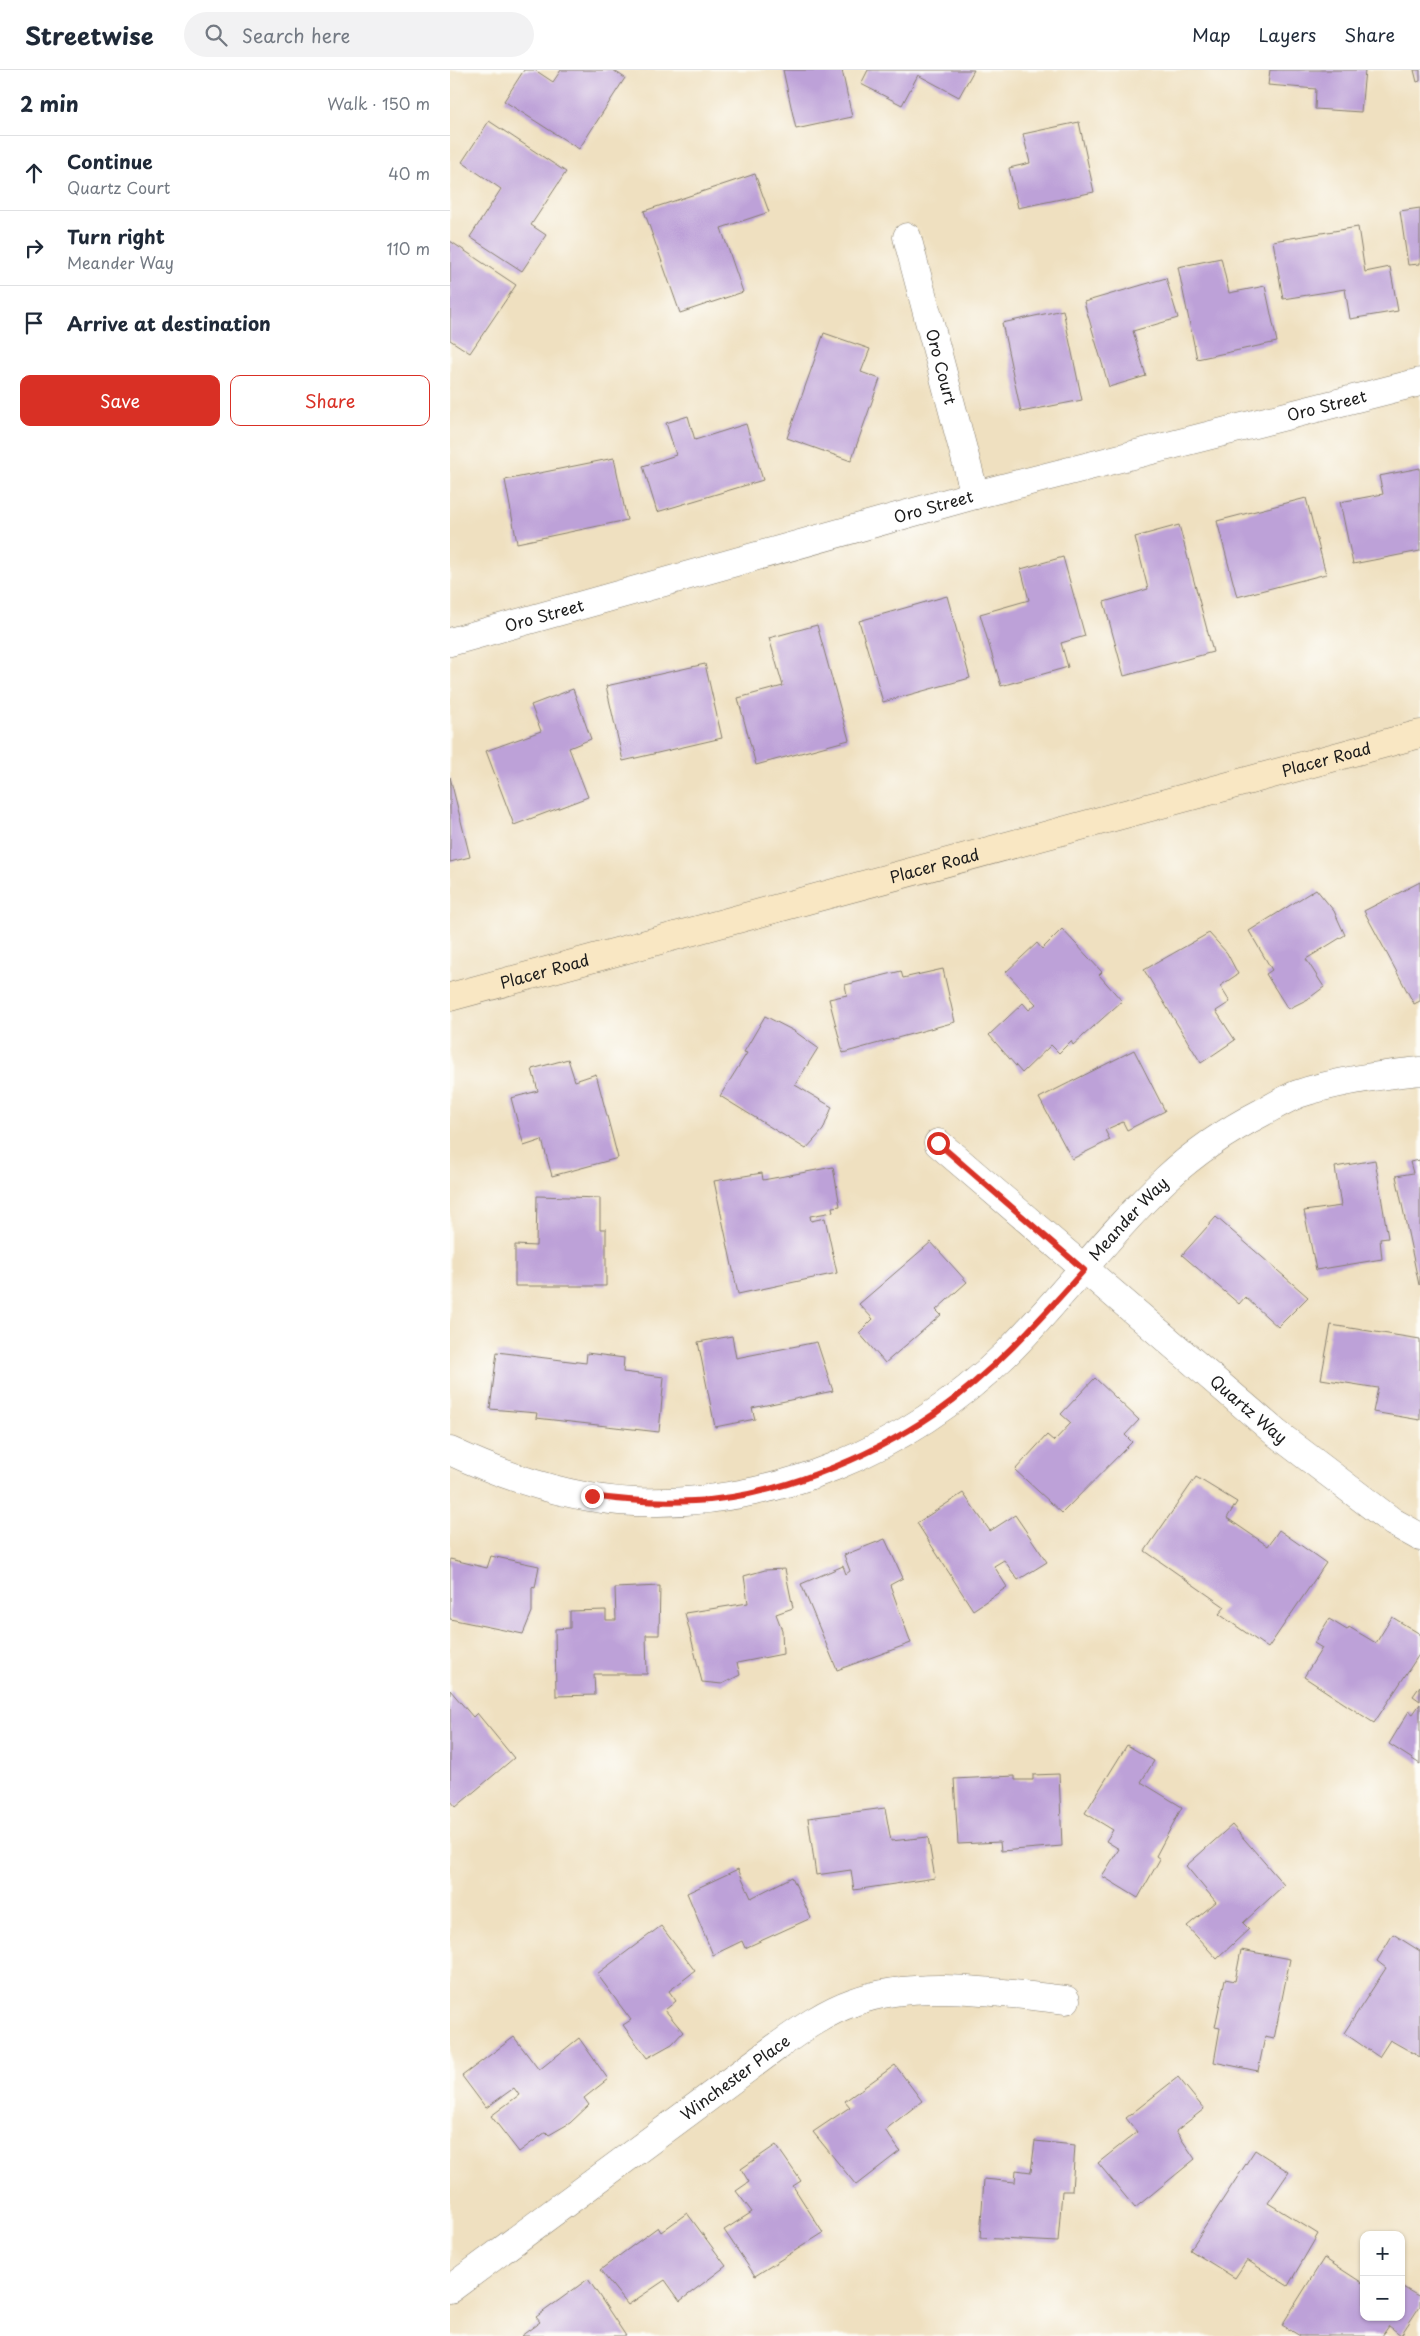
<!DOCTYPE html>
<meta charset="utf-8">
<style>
:root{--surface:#fff;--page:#f2f2f3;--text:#1f2937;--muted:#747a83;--line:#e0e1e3;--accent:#d93025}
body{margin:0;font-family:"Playpen Sans",sans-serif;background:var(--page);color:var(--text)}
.controls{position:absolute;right:15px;bottom:15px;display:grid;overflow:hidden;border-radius:10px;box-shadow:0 1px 4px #0004}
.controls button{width:45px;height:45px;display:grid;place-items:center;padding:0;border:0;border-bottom:1px solid var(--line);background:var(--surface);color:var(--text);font:25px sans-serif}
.stop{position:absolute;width:15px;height:15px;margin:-11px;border:4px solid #d93025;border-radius:50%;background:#fff}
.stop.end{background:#d93025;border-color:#fff;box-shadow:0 1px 5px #0008}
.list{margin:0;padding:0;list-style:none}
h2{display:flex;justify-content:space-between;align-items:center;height:65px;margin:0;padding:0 20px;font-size:21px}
h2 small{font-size:16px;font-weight:400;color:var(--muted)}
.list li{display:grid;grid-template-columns:32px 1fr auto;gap:15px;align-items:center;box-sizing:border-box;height:75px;padding:0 20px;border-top:1px solid var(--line)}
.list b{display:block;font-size:19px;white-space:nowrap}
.list p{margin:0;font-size:16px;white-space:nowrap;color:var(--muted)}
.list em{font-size:16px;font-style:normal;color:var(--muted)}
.actions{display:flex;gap:10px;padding:15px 20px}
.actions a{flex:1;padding:11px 0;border:1px solid var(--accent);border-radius:10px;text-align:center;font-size:18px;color:var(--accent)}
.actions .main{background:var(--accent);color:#fff}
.icon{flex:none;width:28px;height:28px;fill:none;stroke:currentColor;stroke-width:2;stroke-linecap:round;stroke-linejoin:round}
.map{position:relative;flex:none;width:970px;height:2266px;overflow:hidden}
header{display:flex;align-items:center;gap:30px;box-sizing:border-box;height:70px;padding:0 25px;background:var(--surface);border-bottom:1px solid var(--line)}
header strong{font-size:24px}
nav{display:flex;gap:28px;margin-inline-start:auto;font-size:18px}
.search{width:350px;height:45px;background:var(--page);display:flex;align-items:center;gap:12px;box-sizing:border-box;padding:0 18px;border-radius:28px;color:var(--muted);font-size:19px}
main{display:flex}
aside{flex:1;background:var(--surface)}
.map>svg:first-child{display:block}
</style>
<header>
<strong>Streetwise</strong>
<div class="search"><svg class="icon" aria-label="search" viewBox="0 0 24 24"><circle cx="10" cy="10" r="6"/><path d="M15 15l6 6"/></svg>Search here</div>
<nav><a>Map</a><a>Layers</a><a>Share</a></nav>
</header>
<main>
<aside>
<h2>2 min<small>Walk · 150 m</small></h2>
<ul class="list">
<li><svg class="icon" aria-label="ahead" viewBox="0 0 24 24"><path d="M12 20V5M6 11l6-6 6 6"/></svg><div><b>Continue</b><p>Quartz Court</p></div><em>40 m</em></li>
<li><svg class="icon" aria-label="right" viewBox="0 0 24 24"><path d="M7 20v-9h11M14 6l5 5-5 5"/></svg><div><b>Turn right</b><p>Meander Way</p></div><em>110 m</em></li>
<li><svg class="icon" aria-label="arrive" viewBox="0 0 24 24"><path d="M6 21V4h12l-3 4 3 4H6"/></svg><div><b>Arrive at destination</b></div></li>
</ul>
<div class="actions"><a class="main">Save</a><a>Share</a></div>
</aside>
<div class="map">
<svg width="970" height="2266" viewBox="0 0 970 2266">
<rect width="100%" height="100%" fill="#fdfcf7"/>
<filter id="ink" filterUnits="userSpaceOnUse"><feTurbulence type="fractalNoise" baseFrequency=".02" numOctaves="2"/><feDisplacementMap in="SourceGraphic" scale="10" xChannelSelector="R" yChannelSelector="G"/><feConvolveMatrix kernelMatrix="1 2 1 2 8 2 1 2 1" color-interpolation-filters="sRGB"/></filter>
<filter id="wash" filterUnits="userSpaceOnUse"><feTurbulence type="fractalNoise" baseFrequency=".0096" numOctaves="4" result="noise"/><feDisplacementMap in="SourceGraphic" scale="20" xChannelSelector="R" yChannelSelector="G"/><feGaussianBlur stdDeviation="1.12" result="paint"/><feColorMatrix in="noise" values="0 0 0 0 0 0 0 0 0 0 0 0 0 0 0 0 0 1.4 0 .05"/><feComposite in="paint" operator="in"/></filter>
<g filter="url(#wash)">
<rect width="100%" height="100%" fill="#efe0c0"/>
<g id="blocks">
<!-- building -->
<g fill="#bda1d8">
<polygon points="74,0 85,0 103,12 111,0 163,0 175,8 129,79 54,31"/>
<polygon points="333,0 392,0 402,47 346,59"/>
<polygon points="418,0 524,0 509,27 468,5 452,35 411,14"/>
<polygon points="820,0 915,0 911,42 865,39 866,19 818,15"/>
<polygon points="964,0 970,0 970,11 967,12"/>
<polygon points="39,51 116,102 81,155 96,165 72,201 20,167 51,119 12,92"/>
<polygon points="629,52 644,122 568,138 559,98 580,93 573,64"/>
<polygon points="305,104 319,142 271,158 293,222 230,243 194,141"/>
<polygon points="970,138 970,194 958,195 950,141"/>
<polygon points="908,157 915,202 940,197 948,241 900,249 895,219 833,229 823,171"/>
<polygon points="0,171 66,215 20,283 0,270"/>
<polygon points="771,188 779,223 815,216 827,272 747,289 728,197"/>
<polygon points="716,208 728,248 683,261 696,306 659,317 634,232"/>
<polygon points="613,240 632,330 571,342 552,253"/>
<polygon points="374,263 420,279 411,302 430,309 401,391 337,368"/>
<polygon points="238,346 245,370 296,354 313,410 207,442 193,396 226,385 216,353"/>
<polygon points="164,388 177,450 67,473 55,410"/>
<polygon points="970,398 970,481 903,494 890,432 933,424 929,406"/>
<polygon points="856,428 876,504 787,527 767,451"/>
<polygon points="729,455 763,582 674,606 654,532 698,519 685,467"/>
<polygon points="613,487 635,566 611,573 618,597 551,616 530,544 579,530 571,499"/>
<polygon points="497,526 520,608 433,632 409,551"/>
<polygon points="367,555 399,670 306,695 288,628 333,616 319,568"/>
<polygon points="255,594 272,668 173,691 156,616"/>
<polygon points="123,619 141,669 119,678 138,727 64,755 36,681 91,661 81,635"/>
<polygon points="0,707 20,787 0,792"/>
<polygon points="970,812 970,931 964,934 914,841"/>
<polygon points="866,819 884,841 895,865 856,889 874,917 858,929 838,939 816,904 822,900 799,861"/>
<polygon points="612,859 652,902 649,905 672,931 623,975 621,971 609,983 601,975 572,1003 539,965 573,933 579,940 586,934 556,902 587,873 592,879"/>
<polygon points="759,863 777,883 788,904 770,916 780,932 766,941 785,970 751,993 694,900"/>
<polygon points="493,899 505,952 393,983 379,929 397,925 395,915 451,901 453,908"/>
<polygon points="315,946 344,961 368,978 345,1015 382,1037 373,1060 356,1079 270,1026 297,983 294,982"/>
<polygon points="684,980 715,1041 677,1060 673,1052 655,1060 660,1070 622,1089 589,1028"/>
<polygon points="118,989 125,1011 146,1004 168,1088 102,1106 92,1070 74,1076 61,1028 88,1021 82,999"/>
<polygon points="925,1090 938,1168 930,1169 932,1189 866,1200 854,1141 891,1136 885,1097"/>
<polygon points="970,1090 970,1214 969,1215 946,1106 963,1103 960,1092"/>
<polygon points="383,1097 390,1136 382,1137 383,1142 360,1146 361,1151 375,1148 387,1203 288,1224 264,1111 312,1103 313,1110"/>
<polygon points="87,1126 150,1128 150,1159 156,1159 156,1216 65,1216 65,1175 86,1176"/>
<polygon points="766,1147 858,1227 828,1257 795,1227 789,1234 732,1185"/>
<polygon points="481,1172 517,1212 486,1240 491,1245 435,1293 409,1263 423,1249 409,1234"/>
<polygon points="881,1255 970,1269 970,1350 923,1342 928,1318 871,1309"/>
<polygon points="282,1266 286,1288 367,1272 383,1321 302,1338 305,1349 265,1357 248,1272"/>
<polygon points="47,1282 136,1293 137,1283 174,1288 173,1302 214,1307 209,1362 86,1348 87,1343 40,1339"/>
<polygon points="645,1308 689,1350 675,1365 682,1372 612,1443 565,1400 597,1365 604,1371 621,1353 611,1344"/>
<polygon points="746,1407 787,1432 777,1448 818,1476 829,1460 876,1493 818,1578 769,1544 775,1537 695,1481"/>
<polygon points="513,1423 540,1461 565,1445 597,1492 568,1510 554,1490 544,1496 557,1517 523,1540 467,1453"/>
<polygon points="435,1469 453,1508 440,1515 461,1573 387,1600 351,1514 393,1496 396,1504 400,1501 394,1485"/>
<polygon points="41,1486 89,1496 85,1518 82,1517 82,1542 73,1564 0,1549 0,1489 37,1498"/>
<polygon points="335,1499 343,1538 326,1544 332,1560 333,1584 287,1593 290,1605 272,1614 252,1612 235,1543 298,1533 294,1506 315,1500"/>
<polygon points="210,1516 209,1565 196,1565 197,1604 144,1604 145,1625 106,1626 105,1559 120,1558 120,1541 156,1540 156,1550 166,1550 165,1518"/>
<polygon points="942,1547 970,1564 970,1583 924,1653 854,1607 872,1578 864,1573 879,1549 897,1560 899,1557 926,1573"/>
<polygon points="970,1616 970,1631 963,1626"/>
<polygon points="0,1620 23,1647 27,1643 64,1688 6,1737 0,1730"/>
<polygon points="970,1634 970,1694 939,1674 959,1641 963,1644"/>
<polygon points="677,1675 704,1691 691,1712 732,1737 706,1786 710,1789 688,1828 652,1806 669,1779 656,1771 663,1760 635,1743"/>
<polygon points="609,1704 612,1776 551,1781 550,1772 508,1774 504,1709 565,1706 565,1710 583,1710 583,1705"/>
<polygon points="435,1738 441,1771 478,1767 485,1808 404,1820 401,1800 366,1805 358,1748"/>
<polygon points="782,1755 834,1815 793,1853 799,1859 767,1889 737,1856 766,1832 736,1796"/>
<polygon points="288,1799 301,1828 342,1807 361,1848 295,1878 292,1871 263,1885 237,1823"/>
<polygon points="211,1856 245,1901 219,1921 226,1931 215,1940 233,1962 222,1974 197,1988 173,1955 181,1950 147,1904"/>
<polygon points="943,1864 970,1881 970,1987 940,1970 929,1987 894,1963 936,1898 927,1891"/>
<polygon points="791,1880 840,1889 824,1969 815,1967 808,2001 764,1992 770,1958 765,1957 775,1909 785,1911"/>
<polygon points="64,1967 89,2000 129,1968 158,2009 134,2028 139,2035 120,2053 99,2065 96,2062 69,2082 41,2046 69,2025 64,2018 36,2038 12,2006"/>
<polygon points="445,1995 472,2031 435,2060 450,2081 406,2115 363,2062 400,2037 395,2031"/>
<polygon points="728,2007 754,2039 726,2061 745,2089 685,2138 648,2093 687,2062 676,2048"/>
<polygon points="585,2071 625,2075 622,2121 612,2121 608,2172 530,2168 534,2109 565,2112 566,2100 581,2102"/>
<polygon points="326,2075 351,2111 343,2116 373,2163 305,2206 274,2160 302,2142 286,2121 299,2112 291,2099"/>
<polygon points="805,2080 839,2102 818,2133 868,2164 838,2216 797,2190 785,2208 740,2180"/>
<polygon points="237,2143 276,2196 230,2231 215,2210 178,2235 150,2200 208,2157 211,2162"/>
<polygon points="874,2188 914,2214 914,2247 951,2247 951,2216 970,2227 970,2236 951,2265 939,2256 932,2266 850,2266 832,2255"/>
<polygon points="138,2209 176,2266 71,2266 90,2252 86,2247"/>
</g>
</g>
</g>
<g filter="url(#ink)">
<use href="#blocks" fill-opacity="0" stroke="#867e6e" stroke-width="1"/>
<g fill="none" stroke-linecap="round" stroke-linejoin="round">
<!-- street casing -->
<g stroke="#867e6e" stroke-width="29">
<g id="street">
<path id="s1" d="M457 167 525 425"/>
<path id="s2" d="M0 572 525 425 970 312"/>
<path id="s3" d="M488 1073 826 1363 943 1452 970 1467"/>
<path id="s4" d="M0 1381C56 1407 122 1429 184 1432 323 1437 457 1381 556 1284 612 1228 659 1163 716 1109 745 1082 778 1060 813 1042 824 1036 836 1029 848 1024 887 1011 930 1005 970 1001"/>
<path id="s5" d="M0 2219 325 1978C350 1960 375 1942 404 1932 467 1908 550 1923 616 1930"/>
</g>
</g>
<!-- secondary casing -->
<g stroke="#867e6e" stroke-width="29">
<g id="secondary">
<path id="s6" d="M0 927 970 664"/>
</g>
</g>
<!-- street -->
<use href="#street" stroke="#fff" stroke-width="28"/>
<!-- secondary -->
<use href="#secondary" stroke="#f9e7c3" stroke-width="28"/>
</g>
</g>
<g fill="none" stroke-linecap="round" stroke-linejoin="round" filter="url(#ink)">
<!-- route -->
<path stroke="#d93025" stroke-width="6" d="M142 1426C177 1431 210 1433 244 1431 323 1428 420 1388 484 1344 541 1304 588 1252 634 1200L488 1073"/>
</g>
<g text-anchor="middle" stroke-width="4" stroke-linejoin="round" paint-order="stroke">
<!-- street labels -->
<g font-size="16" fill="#1c1c1c" stroke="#fdfcf7">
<text dy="6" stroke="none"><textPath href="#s1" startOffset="134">Oro Court</textPath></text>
<text dy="6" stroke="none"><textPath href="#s2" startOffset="908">Oro Street</textPath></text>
<text dy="6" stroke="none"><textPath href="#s2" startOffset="502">Oro Street</textPath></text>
<text dy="6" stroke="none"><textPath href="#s2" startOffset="98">Oro Street</textPath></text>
<text dy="6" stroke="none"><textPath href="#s6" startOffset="908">Placer Road</textPath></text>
<text dy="6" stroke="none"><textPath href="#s6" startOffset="502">Placer Road</textPath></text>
<text dy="6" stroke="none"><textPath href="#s6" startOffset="98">Placer Road</textPath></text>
<text dy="6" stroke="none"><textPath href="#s4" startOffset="786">Meander Way</textPath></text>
<text dy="6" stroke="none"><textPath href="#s3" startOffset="409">Quartz Way</textPath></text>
<text dy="6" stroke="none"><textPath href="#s5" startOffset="355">Winchester Place</textPath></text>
</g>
</g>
</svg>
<div class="controls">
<button>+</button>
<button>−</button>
</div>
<div class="stop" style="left:488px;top:1073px"></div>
<div class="stop end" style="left:142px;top:1426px"></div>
</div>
</main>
